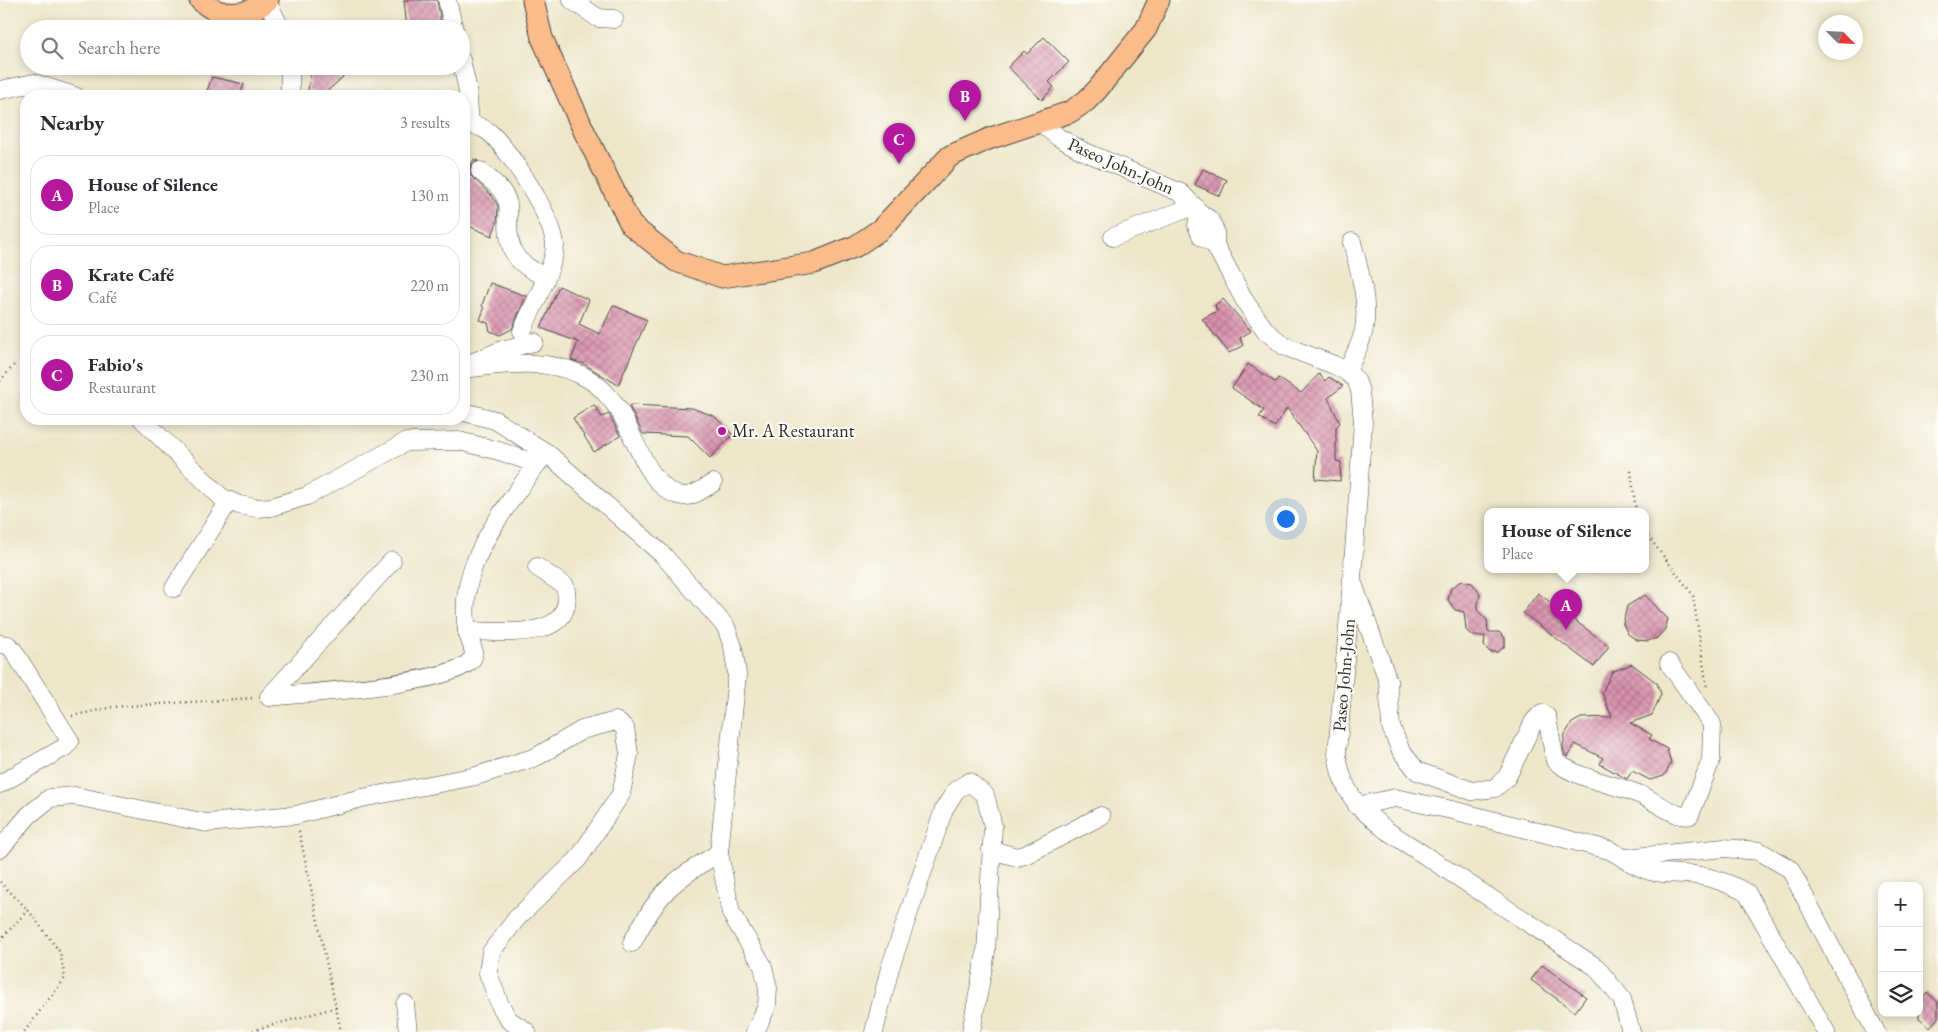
<!DOCTYPE html>
<meta charset="utf-8">
<style>
:root{--surface:#fff;--page:#f2f2f3;--text:#2b2b33;--muted:#7c7c81;--line:#e1e1e2;--accent:#b5179e}
body{margin:0;font-family:"EB Garamond",serif;background:var(--page);color:var(--text)}
.controls{position:absolute;right:15px;bottom:15px;display:grid;overflow:hidden;border-radius:10px;box-shadow:0 2px 8px #0003}
.controls button{width:45px;height:45px;display:grid;place-items:center;padding:0;border:0;border-bottom:1px solid var(--line);background:var(--surface);color:var(--text);font:25px sans-serif}
.compass{position:absolute;left:1818px;top:15px;width:45px;height:45px;border-radius:50%;background:var(--surface);box-shadow:0 2px 8px #0003;rotate:114deg}
.you{position:absolute;left:1285px;top:518px;width:18px;height:18px;margin:-12px;border:4px solid #fff;border-radius:50%;background:#1a73e8;box-shadow:0 0 0 8px #1a73e833}
.badge{display:grid;place-items:center;width:32px;height:32px;border-radius:50%;background:var(--accent);color:#fff;font-size:16px;font-weight:700}
.pin{position:absolute;translate:-50% -41px;filter:drop-shadow(0 1px 2px #0008)}
.pin::after{content:'';position:absolute;top:26px;width:18px;height:15px;background:inherit;clip-path:polygon(0 0,100% 0,50% 100%)}
.popup{position:absolute;left:1484px;top:508px;width:165px;height:65px;box-sizing:border-box;display:grid;place-content:center;border-radius:10px;background:var(--surface);filter:drop-shadow(0 1px 4px #0005);font-size:16px;white-space:nowrap;color:var(--muted)}
.popup b{font-size:19px;color:var(--text)}
.popup::after{content:'';position:absolute;left:50%;top:100%;margin-left:-10px;border:10px solid transparent;border-top-color:var(--surface)}
.list{margin:0;padding:0;list-style:none}
h2{display:flex;justify-content:space-between;align-items:center;height:65px;margin:0;padding:0 20px;font-size:21px}
h2 small{font-size:16px;font-weight:400;color:var(--muted)}
.list li{display:grid;grid-template-columns:32px 1fr auto;gap:15px;align-items:center;box-sizing:border-box;height:80px;margin:0 10px 10px;padding:0 10px;border:1px solid var(--line);border-radius:20px}
.list b{display:block;font-size:19px;white-space:nowrap}
.list p{margin:0;font-size:16px;white-space:nowrap;color:var(--muted)}
.list em{font-size:16px;font-style:normal;color:var(--muted)}
.icon{flex:none;width:28px;height:28px;fill:none;stroke:currentColor;stroke-width:2;stroke-linecap:round;stroke-linejoin:round}
.map{position:relative;flex:none;width:1938px;height:1032px;overflow:hidden}
.search{position:absolute;background:var(--surface);box-shadow:0 2px 8px #0003;left:20px;top:20px;width:450px;height:55px;display:flex;align-items:center;gap:12px;box-sizing:border-box;padding:0 18px;border-radius:28px;color:var(--muted);font-size:19px}
.panel{position:absolute;background:var(--surface);box-shadow:0 2px 8px #0003;left:20px;top:90px;width:450px;height:335px;border-radius:20px}
.map>svg:first-child{display:block}
</style>
<div class="map">
<svg width="1938" height="1032" viewBox="0 0 1938 1032">
<defs>
<pattern id="building-cross-hatch" width="8" height="8" patternUnits="userSpaceOnUse" patternTransform="scale(1.25)"><rect width="8" height="8" fill="#d991ad"/><path d="M0 0l8 8M0 8l8-8" fill="none" stroke="#b0778d"/></pattern>
</defs>
<rect width="100%" height="100%" fill="#fdfcf7"/>
<filter id="ink" filterUnits="userSpaceOnUse"><feTurbulence type="fractalNoise" baseFrequency=".02" numOctaves="2"/><feDisplacementMap in="SourceGraphic" scale="10" xChannelSelector="R" yChannelSelector="G"/><feConvolveMatrix kernelMatrix="1 2 1 2 8 2 1 2 1" color-interpolation-filters="sRGB"/></filter>
<filter id="wash" filterUnits="userSpaceOnUse"><feTurbulence type="fractalNoise" baseFrequency=".0096" numOctaves="4" result="noise"/><feDisplacementMap in="SourceGraphic" scale="20" xChannelSelector="R" yChannelSelector="G"/><feGaussianBlur stdDeviation="1.12" result="paint"/><feColorMatrix in="noise" values="0 0 0 0 0 0 0 0 0 0 0 0 0 0 0 0 0 1.4 0 .05"/><feComposite in="paint" operator="in"/></filter>
<g filter="url(#wash)">
<rect width="100%" height="100%" fill="#ede6c9"/>
<g id="blocks">
<!-- building -->
<g fill="url(#building-cross-hatch)">
<polygon points="404,0 437,0 442,27 407,29"/>
<polygon points="1044,37 1069,62 1049,82 1054,87 1042,100 1008,67 1024,51 1027,54"/>
<polygon points="312,66 338,66 343,77 322,96 308,90"/>
<polygon points="212,77 244,84 240,96 205,96"/>
<polygon points="474,159 478,161 471,165 470,175 492,196 498,206 497,222 492,236 464,224 464,162 471,165"/>
<polygon points="1203,169 1227,180 1220,196 1195,185"/>
<polygon points="490,283 526,296 512,329 500,335 490,331 488,323 480,320 484,309 482,305"/>
<polygon points="559,286 589,300 579,324 600,334 613,305 647,320 618,385 584,364 571,360 578,342 541,328"/>
<polygon points="1223,299 1251,331 1240,338 1243,346 1229,353 1202,319 1217,311 1215,305"/>
<polygon points="1248,364 1275,382 1278,378 1301,393 1319,374 1325,381 1329,377 1343,386 1328,398 1340,423 1336,427 1336,461 1341,462 1340,481 1315,479 1317,451 1287,408 1275,427 1259,417 1264,410 1232,388"/>
<polygon points="594,405 602,417 609,414 620,436 594,452 573,418"/>
<polygon points="631,405 692,408 714,416 733,435 710,458 688,436 643,434 629,406"/>
<polygon points="1461,581 1472,583 1480,594 1477,610 1487,620 1488,632 1499,632 1505,638 1505,646 1498,652 1490,652 1484,646 1485,636 1472,636 1466,630 1464,612 1455,610 1448,600 1451,588"/>
<polygon points="1538,593 1609,646 1594,667 1523,613"/>
<polygon points="1645,595 1668,619 1665,629 1657,638 1648,641 1637,640 1628,634 1623,624 1627,606"/>
<polygon points="1632,664 1657,683 1661,694 1652,715 1630,723 1652,735 1649,739 1667,749 1671,763 1664,776 1650,780 1632,771 1627,779 1600,764 1603,758 1575,744 1568,757 1565,755 1563,747 1565,734 1572,723 1581,718 1612,717 1602,693 1612,672"/>
<polygon points="1542,965 1586,997 1575,1012 1531,980"/>
<polygon points="1927,992 1938,1002 1938,1018 1930,1027 1919,1018 1919,1001"/>
</g>
</g>
</g>
<g filter="url(#ink)">
<use href="#blocks" fill-opacity="0" stroke="#484743" stroke-width="1"/>
<g fill="none" stroke-linecap="round" stroke-linejoin="round">
<!-- minor casing -->
<g stroke="#484743" stroke-width="19">
<g id="minor">
<polyline points="447,0 454,29"/>
<polyline points="572,0 598,18 614,19"/>
<polyline points="267,1 281,29"/>
<polyline points="461,60 467,86 470,124"/>
<polyline points="0,90 34,83 75,96"/>
<polyline points="290,96 290,66"/>
<polyline points="1040,122 1058,137 1081,150 1181,193 1199,212 1210,220 1215,231 1215,245"/>
<path d="M464 123C472 124 482 127 489 132 509 149 555 220 555 246 554 268 531 310 522 331"/>
<path d="M480 171C491 180 504 189 508 204 509 210 508 217 508 224 509 255 517 263 545 277"/>
<path d="M1199 212 1197 226 1202 237 1215 245 1246 303 1266 331 1284 346 1334 365 1347 372 1356 380 1360 391 1363 422 1352 580 1337 754C1342 793 1357 806 1386 830L1596 967 1622 999 1631 1032"/>
<polyline points="1113,237 1194,206"/>
<polyline points="471,363 502,350 534,342"/>
<path d="M464 369C506 364 556 356 593 382 602 388 613 401 619 410 634 434 651 497 686 496 694 496 706 487 713 483"/>
<path d="M1347 372C1352 359 1362 343 1364 329 1369 301 1359 269 1352 242"/>
<polyline points="464,412 495,420 547,453 663,555 726,627 733,647 737,674 719,853 731,913 763,966 768,988 767,1006 755,1032"/>
<polyline points="142,419 221,497 239,505 257,508 271,507 307,496 406,442 459,441 499,451 537,464 547,453"/>
<path d="M1354 586 1388 681 1391 727 1401 751 1417 771 1472 791 1495 788 1507 777 1534 721 1542 713 1547 717 1555 761C1579 780 1613 783 1641 795 1653 800 1679 820 1690 815L1711 760 1712 724 1669 663"/>
<polyline points="174,588 229,501"/>
<path d="M467 631C501 631 579 643 565 586L537 567"/>
<polyline points="0,644 8,645 13,650 70,741 65,747 0,784"/>
<path d="M269 697C304 693 454 685 472 659 477 652 468 638 467 630 464 611 466 589 472 570 486 531 513 497 537 464"/>
<polyline points="269,697 392,561"/>
<path d="M1357 806 1395 798 1452 810 1609 850C1623 857 1635 867 1650 871 1661 874 1673 873 1684 874 1707 875 1727 882 1747 893L1826 1032"/>
<polyline points="0,849 29,815 50,798 75,796 207,823 296,815 362,798 476,776 536,757 582,730 616,721 625,728 629,754 621,794 578,859 517,918 491,952 488,973 500,1005 509,1020 527,1032"/>
<polyline points="991,850 1017,857 1025,855 1101,816"/>
<polyline points="1626,858 1724,848 1759,851 1790,869 1876,1032"/>
<path d="M632 943C658 893 671 881 719 853"/>
<polyline points="405,1004 408,1032"/>
<polyline points="874,1032 890,968 944,809 956,790 969,782 985,795 993,826 986,952 971,1032"/>
</g>
</g>
<!-- major casing -->
<g stroke="#484743" stroke-width="23">
<g id="major">
<path d="M200 0C220 19 247 17 268 0"/>
<polyline points="533,0 542,38 584,131 631,225 676,261 722,277 814,263 856,246 881,229 950,156 991,138 1070,112 1086,101 1097,90 1146,29 1159,0"/>
</g>
</g>
<!-- path -->
<g stroke="#484743" stroke-width="2.5" stroke-dasharray="1 4" stroke-linecap="butt">
<polyline points="0,381 15,364"/>
<polyline points="1631,471 1636,511"/>
<polyline points="1645,532 1693,595 1707,688"/>
<polyline points="72,716 112,707 253,698"/>
<polyline points="299,831 341,1032"/>
<polyline points="0,882 28,910 60,952 65,978 24,1032"/>
<polyline points="0,940 28,910"/>
<polyline points="248,1032 337,1007"/>
</g>
<!-- minor -->
<use href="#minor" stroke="#fff" stroke-width="18"/>
<!-- major -->
<use href="#major" stroke="#f9bc8a" stroke-width="21"/>
</g>
</g>
<!-- markers -->
<circle fill="#b5179e" stroke="#fdfcf7" stroke-width="2" cx="722" cy="431" r="5"/>
<g text-anchor="middle" stroke-width="4" stroke-linejoin="round" paint-order="stroke">
<!-- street labels -->
<g font-size="18" fill="#2b2b2b" stroke="#fdfcf7">
<text transform="translate(1121 166) rotate(24)" y="6">Paseo John-John</text>
<text transform="translate(1344 675) rotate(-85)" y="6">Paseo John-John</text>
</g>
<!-- poi labels -->
<g font-size="18" fill="#2b2b2b" stroke="#fdfcf7" text-anchor="start">
<text x="732" y="437">Mr. A Restaurant</text>
</g>
</g>
</svg>
<div class="controls">
<button>+</button>
<button>−</button>
<button><svg class="icon" aria-label="layers" viewBox="0 0 24 24"><path d="M12 4l9 5-9 5-9-5zM3 14l9 5 9-5"/></svg></button>
</div>
<svg class="compass" viewBox="-18 -18 36 36"><path d="M0-13l5 13h-10z" fill="#e53935"/><path d="M0 13l5-13h-10z" fill="#7c7c81"/></svg>
<div class="you"></div>
<div class="pin badge" style="left:1566px;top:630px">A</div>
<div class="popup"><b>House of Silence</b>Place</div>
<div class="pin badge" style="left:965px;top:121px">B</div>
<div class="pin badge" style="left:899px;top:164px">C</div>
<div class="search"><svg class="icon" aria-label="search" viewBox="0 0 24 24"><circle cx="10" cy="10" r="6"/><path d="M15 15l6 6"/></svg>Search here</div>
<section class="panel">
<h2>Nearby<small>3 results</small></h2>
<ul class="list">
<li><span class="badge">A</span><div><b>House of Silence</b><p>Place</p></div><em>130 m</em></li>
<li><span class="badge">B</span><div><b>Krate Café</b><p>Café</p></div><em>220 m</em></li>
<li><span class="badge">C</span><div><b>Fabio's</b><p>Restaurant</p></div><em>230 m</em></li>
</ul>
</section>
</div>
